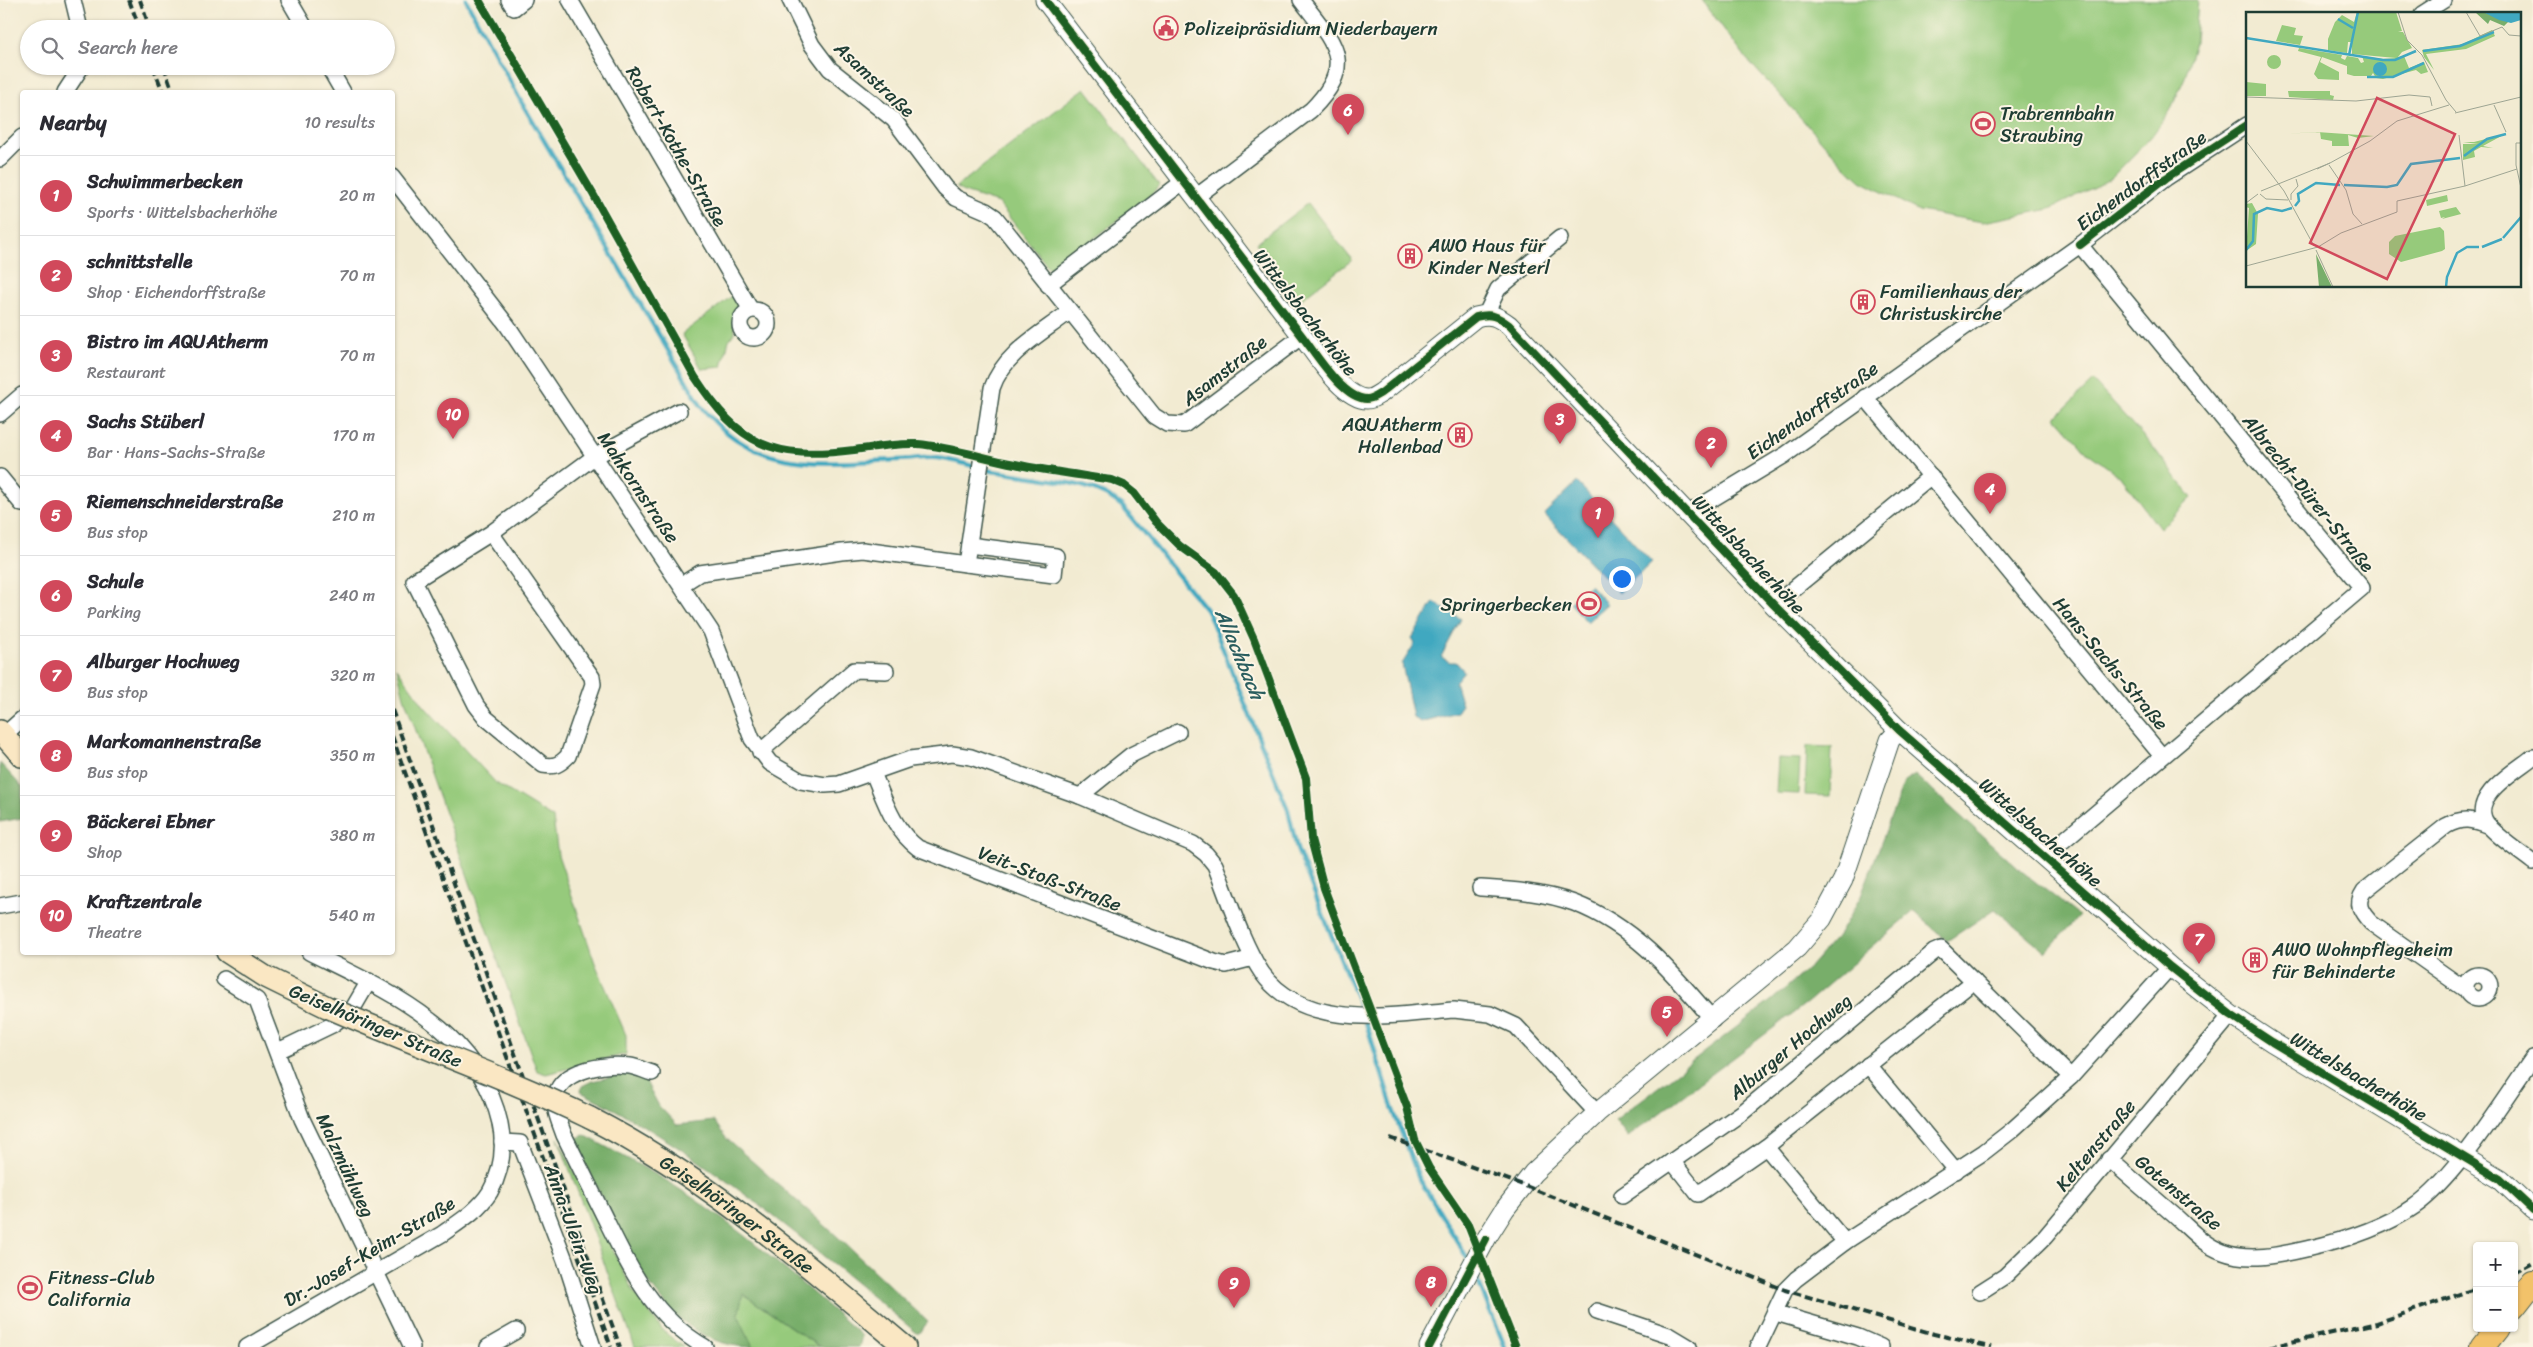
<!DOCTYPE html>
<meta charset="utf-8">
<style>
:root{--surface:#fff;--page:#f2f2f3;--text:#2b2b33;--muted:#7c7c81;--line:#e1e1e2;--accent:#d1495b}
body{margin:0;font-family:Sriracha,sans-serif;background:var(--page);color:var(--text)}
.controls{position:absolute;right:15px;bottom:15px;display:grid;overflow:hidden;border-radius:5px;box-shadow:0 1px 4px #0004}
.controls button{width:45px;height:45px;display:grid;place-items:center;padding:0;border:0;border-bottom:1px solid var(--line);background:var(--surface);color:var(--text);font:25px sans-serif}
.you{position:absolute;left:1621px;top:578px;width:18px;height:18px;margin:-12px;border:4px solid #fff;border-radius:50%;background:#1a73e8;box-shadow:0 0 0 8px #1a73e833}
.badge{display:grid;place-items:center;width:32px;height:32px;border-radius:50%;background:var(--accent);color:#fff;font-size:16px;font-weight:700}
.pin{position:absolute;translate:-50% -41px;filter:drop-shadow(0 1px 2px #0008)}
.pin::after{content:'';position:absolute;top:26px;width:18px;height:15px;background:inherit;clip-path:polygon(0 0,100% 0,50% 100%)}
.list{margin:0;padding:0;list-style:none}
h2{display:flex;justify-content:space-between;align-items:center;height:65px;margin:0;padding:0 20px;font-size:21px}
h2 small{font-size:16px;font-weight:400;color:var(--muted)}
.list li{display:grid;grid-template-columns:32px 1fr auto;gap:15px;align-items:center;box-sizing:border-box;height:80px;padding:0 20px;border-top:1px solid var(--line)}
.list b{display:block;font-size:19px;white-space:nowrap}
.list p{margin:0;font-size:16px;white-space:nowrap;color:var(--muted)}
.list em{font-size:16px;font-style:normal;color:var(--muted)}
.icon{flex:none;width:28px;height:28px;fill:none;stroke:currentColor;stroke-width:2;stroke-linecap:round;stroke-linejoin:round}
.map{position:relative;flex:none;width:2533px;height:1347px;overflow:hidden}
.search{position:absolute;background:var(--surface);box-shadow:0 1px 4px #0004;left:20px;top:20px;width:375px;height:55px;display:flex;align-items:center;gap:12px;box-sizing:border-box;padding:0 18px;border-radius:28px;color:var(--muted);font-size:19px}
.panel{position:absolute;background:var(--surface);box-shadow:0 1px 4px #0004;left:20px;top:90px;width:375px;height:865px;border-radius:5px}
.map>svg:first-child{display:block}
</style>
<div class="map">
<svg width="2533" height="1347" viewBox="0 0 2533 1347">
<rect width="100%" height="100%" fill="#fcf5e5"/>
<filter id="ink" filterUnits="userSpaceOnUse"><feTurbulence type="fractalNoise" baseFrequency=".02" numOctaves="2"/><feDisplacementMap in="SourceGraphic" scale="10" xChannelSelector="R" yChannelSelector="G"/><feConvolveMatrix kernelMatrix="1 2 1 2 8 2 1 2 1" color-interpolation-filters="sRGB"/></filter>
<filter id="wash" filterUnits="userSpaceOnUse"><feTurbulence type="fractalNoise" baseFrequency=".0096" numOctaves="4" result="noise"/><feDisplacementMap in="SourceGraphic" scale="20" xChannelSelector="R" yChannelSelector="G"/><feGaussianBlur stdDeviation="1.12" result="paint"/><feColorMatrix in="noise" values="0 0 0 0 0 0 0 0 0 0 0 0 0 0 0 0 0 1.4 0 .05"/><feComposite in="paint" operator="in"/></filter>
<g filter="url(#wash)">
<rect width="100%" height="100%" fill="#f2ebd2"/>
<!-- green -->
<g fill="#96ca7b" stroke="#5a8458">
<polygon points="1702,0 2198,0 2195,42 2185,77 2170,111 2151,137 2110,179 2050,209 1983,222 1919,211 1861,181 1843,164 1744,56"/>
<polygon points="1085,88 1159,185 1152,194 1053,270 1049,268 998,203 964,192 956,187"/>
<polygon points="1308,203 1352,260 1300,300 1256,243"/>
<polygon points="732,296 739,306 733,319 735,332 729,340 722,367 702,369 682,334"/>
<polygon points="2093,381 2153,447 2192,498 2160,529 2122,478 2087,452 2056,417"/>
<polygon points="397,668 424,706 496,783 553,818 558,855 595,963 626,1035 626,1054 546,1074 537,1071 404,697"/>
<polygon points="1807,746 1832,747 1830,796 1805,795"/>
<polygon points="1778,758 1800,759 1798,794 1776,793"/>
<polygon points="558,1138 632,1289 663,1331 684,1347 635,1347"/>
<polygon points="743,1294 819,1347 753,1347 738,1315"/>
</g>
<!-- forest -->
<g fill="#78ae6b" stroke="#4c7650">
<polygon points="0,763 22,787 22,818 0,822"/>
<polygon points="1915,775 2019,869 2079,916 2046,952 1995,909 1947,941 1914,911 1808,1002 1628,1137 1615,1120 1772,1000 1811,966 1839,934 1861,896 1904,782"/>
<path d="M625 1074 644 1078 659 1106 677 1125 714 1121 726 1138 839 1238 928 1322 918 1334C811 1246 706 1153 581 1092L582 1086 592 1081Z"/>
<path d="M584 1135C612 1150 640 1165 667 1181 738 1225 800 1282 862 1336L859 1347H820L743 1294 738 1315 753 1347C678 1347 642 1276 613 1218 599 1192 586 1166 573 1140Z"/>
</g>
<!-- water -->
<g fill="#40a8c0" stroke="#30727a">
<polygon points="1577,482 1652,562 1619,593 1544,514"/>
<polygon points="1590,585 1607,604 1587,622 1570,603"/>
<polygon points="1434,602 1461,619 1441,657 1450,662 1456,662 1464,671 1455,682 1462,705 1457,712 1420,722 1413,717 1402,664 1415,643 1412,638"/>
</g>
<g fill="none" stroke-linecap="round" stroke-linejoin="round">
<!-- stream -->
<g stroke="#40a8c0" stroke-width="4.5">
<path d="M466 0 523 105 701 406C752 473 819 464 895 460 908 460 923 457 937 458 956 460 974 467 992 471 1006 473 1020 475 1033 477 1065 482 1097 485 1122 506L1208 612 1288 810 1297 849 1362 1012"/>
<polyline points="1365,1019 1393,1110 1419,1178 1469,1261"/>
<polyline points="1474,1272 1505,1347"/>
</g>
</g>
</g>
<g filter="url(#ink)">
<g fill="none" stroke-linecap="round" stroke-linejoin="round">
<!-- minor casing -->
<g stroke="#3f574c" stroke-width="18">
<g id="minor">
<polyline points="73,0 80,29"/>
<polyline points="289,0 306,29"/>
<polyline points="509,0 514,8 524,0"/>
<polyline points="570,0 751,310"/>
<polyline points="790,0 812,45 830,69 894,120 945,188 956,198 986,211 995,217 1154,416 1167,424 1184,425 1302,336"/>
<polyline points="2422,14 2444,0"/>
<polyline points="328,66 343,92"/>
<polyline points="65,92 82,66"/>
<polyline points="0,159 22,137"/>
<path d="M392 177 507 325 711 631 752 739 770 763 801 781 825 785 839 784 910 759 952 754 971 757 1080 796 1193 844 1206 854 1215 865C1228 898 1243 945 1262 973 1305 1032 1393 1015 1454 1010L1490 1014 1516 1026 1597 1113"/>
<path d="M1196 197 1311 110C1358 63 1334 43 1301 0"/>
<polyline points="1048,285 1184,181"/>
<circle cx="754" cy="324" r="14"/>
<polyline points="1486,314 1498,289 1560,238"/>
<polyline points="1865,397 2161,755"/>
<polyline points="0,414 22,395"/>
<polyline points="0,477 22,504"/>
<polyline points="1689,513 1785,455 2080,245 2166,178 2247,125"/>
<path d="M491 533 592 677 593 684 568 756C559 765 555 767 543 765L486 718 476 705 414 581 491 533 594 457 679 411"/>
<polyline points="966,564 1054,575 1056,556 969,545"/>
<path d="M681 585 700 573 842 552 863 550 966 564 992 388C1004 353 1041 334 1069 312"/>
<polyline points="1774,605 1931,476"/>
<polyline points="3,736 22,719"/>
<polyline points="760,752 854,670 886,671"/>
<path d="M2533 757C2515 771 2466 799 2488 825 2500 839 2519 851 2533 862"/>
<path d="M873 773C885 801 893 829 918 848L1214 962 1226 965 1253 958"/>
<polyline points="1080,796 1131,755 1178,732"/>
<polyline points="2044,857 2362,588 2080,245"/>
<path d="M1480 888C1511 890 1544 892 1574 903 1634 926 1672 972 1713 1020"/>
<polyline points="0,906 22,902"/>
<circle cx="2478" cy="987" r="12"/>
<polyline points="224,979 257,1000 302,1119 412,1347"/>
<path d="M2466 990 2371 923C2361 912 2355 904 2364 891L2446 826C2462 817 2472 819 2489 826"/>
<polyline points="278,1051 332,1025 352,1010 369,981"/>
<polyline points="1868,1065 1956,1171"/>
<path d="M652 1073C645 1071 637 1067 630 1066 607 1063 563 1069 556 1094 552 1107 560 1123 564 1135 578 1163 592 1192 606 1220 631 1271 654 1318 705 1347"/>
<polyline points="502,1142 520,1143 565,1260 593,1347"/>
<polyline points="1766,1147 1845,1242"/>
<path d="M2109 1159C2131 1178 2153 1197 2175 1216 2190 1229 2203 1245 2223 1252 2249 1262 2280 1255 2306 1249 2342 1241 2384 1228 2415 1206 2457 1176 2502 1101 2533 1058"/>
<polyline points="1672,1161 1698,1194 1766,1147 1974,981"/>
<polyline points="1622,1196 1743,1112 1934,952 1941,949 2071,1077"/>
<polyline points="1980,1292 2005,1276 2045,1237 2231,1015"/>
<polyline points="1597,1311 1669,1335 1689,1347"/>
<polyline points="1776,1313 1858,1337 1881,1347"/>
<path d="M247 1347 442 1234C459 1222 479 1210 490 1192 524 1132 481 1058 431 1021 394 992 351 973 309 952"/>
<polyline points="488,1347 516,1331"/>
<polyline points="1758,1347 1785,1290 1796,1279 1845,1242 1984,1152 2011,1131 2071,1077 2170,967"/>
</g>
</g>
<!-- tertiary casing -->
<g stroke="#3f574c" stroke-width="21">
<g id="tertiary">
<path d="M1045 0 1302 336C1316 354 1343 399 1367 399 1373 399 1377 395 1381 393L1476 317C1491 313 1497 316 1509 325L1774 605 1899 730 2170 967 2231 1015 2272 1042 2500 1179 2533 1210"/>
<polyline points="1429,1347 1486,1239 1505,1209 1533,1173 1597,1113 1797,948 1822,919 1843,880 1890,740 1899,730"/>
</g>
</g>
<!-- secondary casing -->
<g stroke="#3f574c" stroke-width="24">
<g id="secondary">
<polyline points="0,731 22,756"/>
<polyline points="227,952 266,977 327,1007"/>
<path id="s1" d="M590 1118C707 1178 805 1263 905 1347"/>
</g>
</g>
<!-- primary casing -->
<g stroke="#3f574c" stroke-width="26">
<g id="primary">
<polyline points="2514,1306 2533,1282"/>
<polyline points="2482,1347 2497,1328"/>
</g>
</g>
<!-- minor -->
<use href="#minor" stroke="#fff" stroke-width="15"/>
<!-- tertiary -->
<use href="#tertiary" stroke="#fff" stroke-width="19"/>
<!-- secondary -->
<use href="#secondary" stroke="#fae7c3" stroke-width="21"/>
<!-- primary -->
<use href="#primary" stroke="#f2c26a" stroke-width="24"/>
<!-- rail -->
<g stroke="#1f3d34" stroke-width="4" stroke-dasharray="8 4" stroke-linecap="butt">
<polyline points="129,0 140,29"/>
<polyline points="140,0 150,29"/>
<polyline points="153,66 163,92"/>
<polyline points="164,66 173,92"/>
<polyline points="392,710 620,1347"/>
<polyline points="392,736 611,1347"/>
<polyline points="1390,1138 1523,1185 1785,1290 1934,1334 1991,1347"/>
<polyline points="2514,1272 2533,1262"/>
<polyline points="2269,1347 2377,1323 2477,1288"/>
</g>
<!-- secondary-bridge casing -->
<g stroke="#3f574c" stroke-width="24" stroke-linecap="butt">
<path id="secondary-bridge" d="M327 1007C414 1045 504 1076 590 1118"/>
</g>
<!-- secondary-bridge -->
<use href="#secondary-bridge" stroke="#fae7c3" stroke-width="21"/>
<!-- cycleway casing -->
<g stroke="#fcf5e5" stroke-width="11">
<g id="cycleway">
<path d="M479 0 593 194 695 377C740 446 773 460 854 450 874 447 898 443 918 444 951 447 983 458 1015 464 1047 471 1080 475 1112 480L1124 485 1134 493 1156 522 1180 546 1216 572 1234 595 1254 639 1306 778 1311 839 1324 888 1407 1107 1415 1140 1429 1168 1468 1225 1516 1347"/>
<path d="M1045 0 1302 336C1316 354 1343 399 1367 399 1373 399 1377 395 1381 393L1476 317C1491 313 1497 316 1509 325L1774 605 1899 730 2170 967 2231 1015 2272 1042 2500 1179 2533 1210"/>
<polyline points="2080,245 2166,178 2247,125"/>
<polyline points="1429,1347 1486,1239"/>
</g>
</g>
<!-- cycleway -->
<use href="#cycleway" stroke="#1b5e20" stroke-width="8"/>
</g>
</g>
<!-- icons -->
<defs>
<g id="civic-ring" transform="scale(1.25)"><circle r="9.5" fill="#fcf5e5" stroke="#d1495b" stroke-width="1.5"/><path d="M-.6-6.5H3V-4.5H.6V-3L4-1V1h2V6H-6V1h2V-1L-.6-3ZM-1.2 2.5V6h2.4V2.5Z" fill="#d1495b"/></g>
<g id="stadium-ring" transform="scale(1.25)"><circle r="9.5" fill="#fcf5e5" stroke="#d1495b" stroke-width="1.5"/><path d="M0-5a6.5 5 0 1 0 0 10a6.5 5 0 1 0 0-10ZM-3.5-1.8h7v3.6h-7Z" fill="#d1495b"/></g>
<g id="building-ring" transform="scale(1.25)"><circle r="9.5" fill="#fcf5e5" stroke="#d1495b" stroke-width="1.5"/><path d="M-4-6H4V6H1V3H-1V6H-4ZM-2.5-4.3h1.7v1.8h-1.7ZM.8-4.3h1.7v1.8H.8ZM-2.5-1h1.7V.8h-1.7ZM.8-1h1.7V.8H.8Z" fill="#d1495b"/></g>
</defs>
<g fill-rule="evenodd">
<use href="#civic-ring" x="1166" y="28"/>
<use href="#stadium-ring" x="1983" y="124"/>
<use href="#building-ring" x="1410" y="256"/>
<use href="#building-ring" x="1863" y="302"/>
<use href="#building-ring" x="1460" y="435"/>
<use href="#stadium-ring" x="1589" y="604"/>
<use href="#building-ring" x="2255" y="960"/>
<use href="#stadium-ring" x="30" y="1288"/>
</g>
<g text-anchor="middle" stroke-width="4" stroke-linejoin="round" paint-order="stroke">
<!-- poi labels -->
<g font-size="19" fill="#1f3d34" stroke="#fcf5e5" text-anchor="start">
<text x="1184" y="35">Polizeipräsidium Niederbayern</text>
<text x="2000" y="120">Trabrennbahn<tspan x="2000" dy="22">Straubing</tspan></text>
<text x="1428" y="252">AWO Haus für<tspan x="1428" dy="22">Kinder Nesterl</tspan></text>
<text x="1880" y="298">Familienhaus der<tspan x="1880" dy="22">Christuskirche</tspan></text>
<text x="1442" y="431" text-anchor="end">AQUAtherm<tspan x="1442" dy="22">Hallenbad</tspan></text>
<text x="1572" y="611" text-anchor="end">Springerbecken</text>
<text x="2272" y="956">AWO Wohnpflegeheim<tspan x="2272" dy="22">für Behinderte</tspan></text>
<text x="48" y="1284">Fitness-Club<tspan x="48" dy="22">California</tspan></text>
</g>
<!-- street labels -->
<g font-size="19" fill="#1f3d34" stroke="#fcf5e5">
<text transform="translate(875 79) rotate(43)" y="7">Asamstraße</text>
<text transform="translate(677 146) rotate(60)" y="7">Robert-Kothe-Straße</text>
<text transform="translate(2141 180) rotate(-36)" y="7">Eichendorffstraße</text>
<text transform="translate(1306 312) rotate(52)" y="7">Wittelsbacherhöhe</text>
<text transform="translate(1224 370) rotate(-38)" y="7">Asamstraße</text>
<text transform="translate(1812 410) rotate(-35)" y="7">Eichendorffstraße</text>
<text transform="translate(639 487) rotate(56)" y="7">Mahkornstraße</text>
<text transform="translate(2309 493) rotate(51)" y="7">Albrecht-Dürer-Straße</text>
<text transform="translate(1749 554) rotate(47)" y="7">Wittelsbacherhöhe</text>
<text transform="translate(2111 663) rotate(50)" y="7">Hans-Sachs-Straße</text>
<text transform="translate(2041 832) rotate(41)" y="7">Wittelsbacherhöhe</text>
<text transform="translate(1050 878) rotate(21)" y="7">Veit-Stoß-Straße</text>
<text transform="translate(376 1025) rotate(23)" y="7">Geiselhöringer Straße</text>
<text transform="translate(1790 1046) rotate(-40)" y="7">Alburger Hochweg</text>
<text transform="translate(2359 1076) rotate(31)" y="7">Wittelsbacherhöhe</text>
<text transform="translate(2095 1145) rotate(-50)" y="7">Keltenstraße</text>
<text transform="translate(346 1165) rotate(65)" y="7">Malzmühlweg</text>
<text transform="translate(2179 1192) rotate(40)" y="7">Gotenstraße</text>
<text dy="7" stroke="none"><textPath href="#s1" startOffset="176">Geiselhöringer Straße</textPath></text>
<text transform="translate(574 1229) rotate(70)" y="7">Anna-Ulein-Weg</text>
<text transform="translate(369 1251) rotate(-31)" y="7">Dr.-Josef-Keim-Straße</text>
</g>
<!-- water labels -->
<g font-size="20" font-style="italic" fill="#295d5e" stroke="#fcf5e5">
<text transform="translate(1240 654) rotate(67)" y="7">Allachbach</text>
</g>
</g>
<!-- overview -->
<g transform="translate(2246 12)">
<rect width="275" height="275" fill="#f2ebd2"/>
<path d="M111 0H150L156 19 152 20H157L166 36 156 40 152 45 158 44 163 56 178 50 182 60 175 62 170 58 137 67 130 66 127 61 125 64H108L101 62V54L76 45 74 50 93 60V68L72 67 68 62 75 45 52 39 53 36 96 43 95 46 99 48 101 44 112 46 115 51 118 50 116 44 137 47 150 46 106 42V30H102L101 41 82 38V27L89 10 96 3 108 10ZM36 13 50 16 48 23 57 24 54 33 30 29ZM246 18 249 24 220 37 180 42 188 58 178 45 176 38 217 32ZM21 50a7 7 0 1 1 14 0a7 7 0 1 1-14 0ZM0 70 20 72V84H0ZM42 79H84V83L88 84 87 88 43 85ZM71 120 128 124 112 126 102 123 103 134H86V129L75 127 74 120 1 124ZM259 122 237 134 247 136 235 135 228 139 229 145 217 148V132H232L217 130H228ZM201 183 202 189 181 194 180 188ZM6 191 12 202 10 232 0 239 3 196 0 195V192ZM210 195 215 202 196 207 199 205 195 206 193 199ZM194 215 198 219 199 237 196 239 155 250 143 242V230L149 224Z" fill="#96ca7b"/>
<path d="M229 0H237L263 9 258 14 244 8 242 12ZM70 242 86 275H73Z" fill="#78ae6b"/>
<path d="M237 0H275V8L265 11 253 8ZM127 57a7 7 0 1 1 14 0a7 7 0 1 1-14 0Z" fill="#40a8c0"/>
<path fill="none" stroke="#40a8c0" stroke-width="2.5" d="M92 7 107 16M0 26 137 48H149L170 39M177 39 214 34 248 20M103 43 112 0M121 65H147L178 51M218 144 241 127 260 122M98 173 141 175 151 173 165 152 214 146M49 194 53 189 52 182 70 171 94 173M257 226 275 205M236 235 256 227M0 238 7 229 8 202 21 196 36 199 46 196M200 275 201 265 211 241 221 235H233"/>
<path fill="none" stroke="#9ea593" stroke-width="1" d="M152 0 161 28 176 43 200 88 210 100M220 0 234 24 256 15 263 23 275 24M0 85 110 89 163 83 184 85 186 94M248 93 260 120M209 101 275 85M213 123 219 174M0 129 38 179 68 234M274 131H270V153L275 176M84 151 124 129 151 109 203 93M83 153 100 178 107 202 116 212M15 179 84 151 71 157M14 182 20 187 42 188M45 188V182L52 174 50 167M0 191 12 182M70 238 87 275M0 254 72 235 95 221 151 200V189L219 174 271 157"/>
<path fill="#d1495b" fill-opacity="0.15" stroke="#d1495b" stroke-width="2.5" d="M131 86 209 122 141 267 64 231Z"/>
<rect width="275" height="275" fill="none" stroke="#1f3d34" stroke-width="2.5"/>
</g>
</svg>
<div class="controls">
<button>+</button>
<button>−</button>
</div>
<div class="you"></div>
<div class="pin badge" style="left:1598px;top:538px">1</div>
<div class="pin badge" style="left:1711px;top:468px">2</div>
<div class="pin badge" style="left:1560px;top:444px">3</div>
<div class="pin badge" style="left:1990px;top:514px">4</div>
<div class="pin badge" style="left:1667px;top:1037px">5</div>
<div class="pin badge" style="left:1348px;top:135px">6</div>
<div class="pin badge" style="left:2199px;top:964px">7</div>
<div class="pin badge" style="left:1431px;top:1307px">8</div>
<div class="pin badge" style="left:1234px;top:1308px">9</div>
<div class="pin badge" style="left:453px;top:439px">10</div>
<div class="search"><svg class="icon" aria-label="search" viewBox="0 0 24 24"><circle cx="10" cy="10" r="6"/><path d="M15 15l6 6"/></svg>Search here</div>
<section class="panel">
<h2>Nearby<small>10 results</small></h2>
<ul class="list">
<li><span class="badge">1</span><div><b>Schwimmerbecken</b><p>Sports · Wittelsbacherhöhe</p></div><em>20 m</em></li>
<li><span class="badge">2</span><div><b>schnittstelle</b><p>Shop · Eichendorffstraße</p></div><em>70 m</em></li>
<li><span class="badge">3</span><div><b>Bistro im AQUAtherm</b><p>Restaurant</p></div><em>70 m</em></li>
<li><span class="badge">4</span><div><b>Sachs Stüberl</b><p>Bar · Hans-Sachs-Straße</p></div><em>170 m</em></li>
<li><span class="badge">5</span><div><b>Riemenschneiderstraße</b><p>Bus stop</p></div><em>210 m</em></li>
<li><span class="badge">6</span><div><b>Schule</b><p>Parking</p></div><em>240 m</em></li>
<li><span class="badge">7</span><div><b>Alburger Hochweg</b><p>Bus stop</p></div><em>320 m</em></li>
<li><span class="badge">8</span><div><b>Markomannenstraße</b><p>Bus stop</p></div><em>350 m</em></li>
<li><span class="badge">9</span><div><b>Bäckerei Ebner</b><p>Shop</p></div><em>380 m</em></li>
<li><span class="badge">10</span><div><b>Kraftzentrale</b><p>Theatre</p></div><em>540 m</em></li>
</ul>
</section>
</div>
